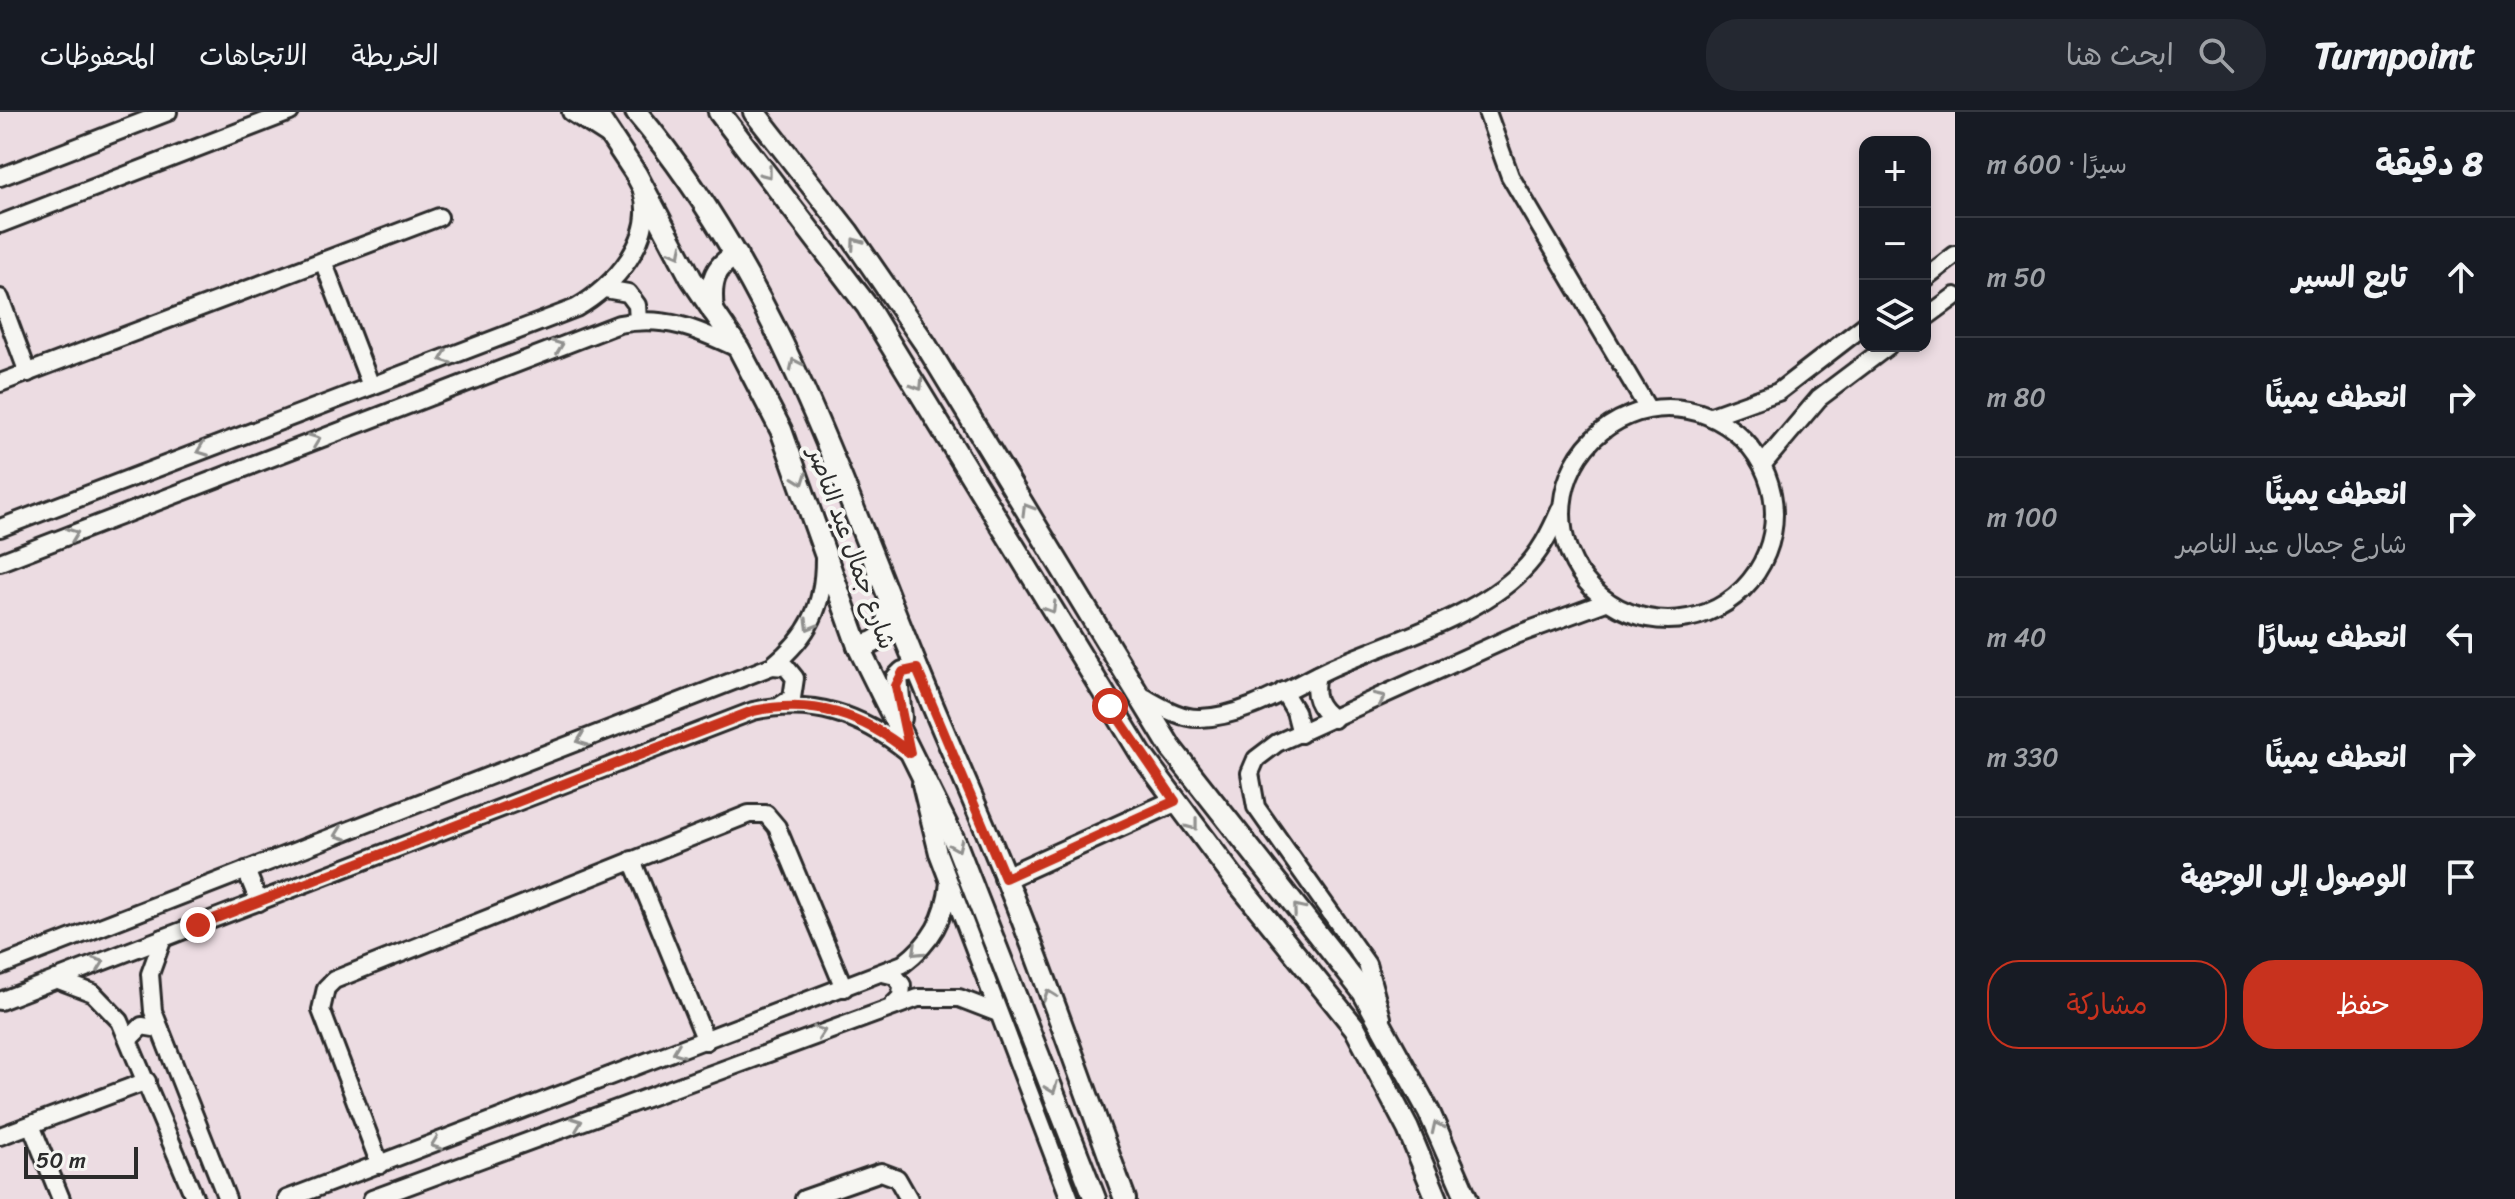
<!DOCTYPE html>
<html lang="ar">
<meta charset="utf-8">
<style>
:root{--surface:#171b24;--page:#242831;--text:#f1f3f6;--muted:#9ea1a6;--line:#363941;--accent:#c8321e}
body{margin:0;font-family:Sriracha,"Playpen Sans Arabic",sans-serif;background:var(--page);color:var(--text);direction:rtl}
.controls{position:absolute;right:24px;top:24px;display:grid;overflow:hidden;border-radius:16px;box-shadow:0 4px 12px #0003}
.controls button{width:72px;height:72px;display:grid;place-items:center;padding:0;border:0;border-bottom:2px solid var(--line);background:var(--surface);color:var(--text);font:40px sans-serif}
.scale{position:absolute;left:24px;bottom:20px;width:114px;box-sizing:border-box;padding-left:8px;border:4px solid #2b2b2b;border-top:0;font-size:22px;line-height:28px;white-space:nowrap;color:#2b2b2b;-webkit-text-stroke:6px #f6f6f2;paint-order:stroke}
.stop{position:absolute;width:24px;height:24px;margin:-18px;border:6px solid #c8321e;border-radius:50%;background:#fff}
.stop.end{background:#c8321e;border-color:#fff;box-shadow:0 2px 8px #0008}
.list{margin:0;padding:0;list-style:none}
h2{display:flex;justify-content:space-between;align-items:center;height:104px;margin:0;padding:0 32px;font-size:34px}
h2 small{font-size:26px;font-weight:400;color:var(--muted)}
.list li{display:grid;grid-template-columns:52px 1fr auto;gap:24px;align-items:center;box-sizing:border-box;height:120px;padding:0 32px;border-top:2px solid var(--line)}
.list b{display:block;font-size:30px;white-space:nowrap}
.list p{margin:0;font-size:26px;white-space:nowrap;color:var(--muted)}
.list em{font-size:26px;font-style:normal;color:var(--muted)}
.actions{display:flex;gap:16px;padding:24px 32px}
.actions a{flex:1;padding:18px 0;border:2px solid var(--accent);border-radius:32px;text-align:center;font-size:28px;color:var(--accent)}
.actions .main{background:var(--accent);color:#fff}
.icon{flex:none;width:44px;height:44px;fill:none;stroke:currentColor;stroke-width:2;stroke-linecap:round;stroke-linejoin:round}
.map{position:relative;flex:none;width:1955px;height:1087px;overflow:hidden;direction:ltr}
header{display:flex;align-items:center;gap:48px;box-sizing:border-box;height:112px;padding:0 40px;background:var(--surface);border-bottom:2px solid var(--line)}
header strong{font-size:38px}
nav{display:flex;gap:44px;margin-inline-start:auto;font-size:28px}
.search{width:560px;height:72px;background:var(--page);display:flex;align-items:center;gap:20px;box-sizing:border-box;padding:0 28px;border-radius:32px;color:var(--muted);font-size:30px}
main{display:flex}
aside{flex:1;background:var(--surface)}
.map>svg:first-child{display:block}
</style>
<header>
<strong>Turnpoint</strong>
<div class="search"><svg class="icon" aria-label="search" viewBox="0 0 24 24"><circle cx="10" cy="10" r="6"/><path d="M15 15l6 6"/></svg>ابحث هنا</div>
<nav><a>الخريطة</a><a>الاتجاهات</a><a>المحفوظات</a></nav>
</header>
<main>
<aside>
<h2>8 دقيقة<small>سيرًا · 600 m</small></h2>
<ul class="list">
<li><svg class="icon" aria-label="ahead" viewBox="0 0 24 24"><path d="M12 20V5M6 11l6-6 6 6"/></svg><div><b>تابع السير</b></div><em>50 m</em></li>
<li><svg class="icon" aria-label="right" viewBox="0 0 24 24"><path d="M7 20v-9h11M14 6l5 5-5 5"/></svg><div><b>انعطف يمينًا</b></div><em>80 m</em></li>
<li><svg class="icon" aria-label="right" viewBox="0 0 24 24"><path d="M7 20v-9h11M14 6l5 5-5 5"/></svg><div><b>انعطف يمينًا</b><p>شارع جمال عبد الناصر</p></div><em>100 m</em></li>
<li><svg class="icon" aria-label="left" viewBox="0 0 24 24"><path d="M17 20v-9H6M10 6l-5 5 5 5"/></svg><div><b>انعطف يسارًا</b></div><em>40 m</em></li>
<li><svg class="icon" aria-label="right" viewBox="0 0 24 24"><path d="M7 20v-9h11M14 6l5 5-5 5"/></svg><div><b>انعطف يمينًا</b></div><em>330 m</em></li>
<li><svg class="icon" aria-label="arrive" viewBox="0 0 24 24"><path d="M6 21V4h12l-3 4 3 4H6"/></svg><div><b>الوصول إلى الوجهة</b></div></li>
</ul>
<div class="actions"><a class="main">حفظ</a><a>مشاركة</a></div>
</aside>
<div class="map">
<svg width="1955" height="1087" viewBox="0 0 1955 1087">
<rect width="100%" height="100%" fill="#ecdce2"/>
<filter id="ink" filterUnits="userSpaceOnUse"><feTurbulence type="fractalNoise" baseFrequency=".0125" numOctaves="2"/><feDisplacementMap in="SourceGraphic" scale="16" xChannelSelector="R" yChannelSelector="G"/><feConvolveMatrix kernelMatrix="1 2 1 2 8 2 1 2 1" color-interpolation-filters="sRGB"/></filter>
<g filter="url(#ink)">
<g fill="none" stroke-linecap="round" stroke-linejoin="round">
<!-- minor casing -->
<g stroke="#2b2b2b" stroke-width="22">
<g id="minor">
<polyline points="571,0 610,25"/>
<polyline points="1487,0 1510,64 1648,297"/>
<polyline points="0,65 168,0"/>
<polyline points="0,112 290,0"/>
<polyline points="323,149 371,274"/>
<polyline points="1925,166 1955,143"/>
<polyline points="605,177 628,181 637,193 638,209"/>
<polyline points="0,186 28,261"/>
<polyline points="1925,206 1955,184"/>
<polyline points="0,271 439,105"/>
<circle cx="1668" cy="402" r="106"/>
<polyline points="1711,304 1778,280 1865,213"/>
<polyline points="1763,352 1819,286 1888,234"/>
<path d="M0 416 576 196C614 175 657 126 642 79"/>
<path d="M0 450 619 212C665 203 697 217 739 237"/>
<polyline points="772,554 786,555 795,566 792,586 781,593"/>
<path d="M1317 563C1312 583 1317 596 1334 607"/>
<polyline points="1283,579 1295,599 1301,622"/>
<path d="M1138 582C1156 591 1178 607 1200 606 1245 605 1292 574 1331 556 1391 529 1475 506 1522 459 1540 441 1550 421 1560 398"/>
<polyline points="921,672 938,741 1070,1087"/>
<polyline points="632,748 706,929"/>
<polyline points="246,758 259,790"/>
<polyline points="163,826 150,862 153,899 227,1087"/>
<path d="M0 854 772 554C809 524 824 494 824 447"/>
<polyline points="883,861 895,864 902,873 901,885 893,893"/>
<polyline points="56,867 93,881 120,909 195,1087"/>
<path d="M0 889 753 599C812 586 861 602 908 640"/>
<polyline points="1382,906 1367,852 1256,695 1250,661 1256,647 1277,631 1516,523 1606,490"/>
<polyline points="129,927 142,914 160,917"/>
<polyline points="31,1013 61,1087"/>
<polyline points="0,1024 147,969"/>
<polyline points="380,1053 321,898 326,876 334,868 749,702 766,702 777,715 844,876"/>
<path d="M287 1087 903 852C932 830 945 806 949 771"/>
<polyline points="372,1087 918,886 959,886 998,901"/>
<polyline points="804,1087 881,1060 897,1066 909,1087"/>
</g>
</g>
<!-- major casing -->
<g stroke="#2b2b2b" stroke-width="26">
<g id="major">
<polyline points="595,0 636,62 691,166 739,237 781,318 858,534 956,732 1095,1087"/>
<path d="M636 0C776 166 837 361 918 558 946 627 977 695 1005 764 1048 870 1085 979 1125 1087"/>
<polyline points="719,0 867,194 1141,642 1233,765 1355,916 1408,1017 1437,1087"/>
<polyline points="754,0 848,120 926,233 1171,636 1363,880 1429,1000 1467,1087"/>
<path d="M713 199C710 174 712 154 737 143"/>
<path d="M858 534C885 531 889 517 888 493"/>
<polyline points="901,606 897,566 903,560 917,557"/>
<polyline points="1005,766 1175,689"/>
</g>
</g>
<!-- minor -->
<use href="#minor" stroke="#f6f6f2" stroke-width="16"/>
<!-- major -->
<use href="#major" stroke="#f6f6f2" stroke-width="20"/>
</g>
<!-- one-way arrows -->
<defs><path id="oneway-chevron" d="M-2-3.5L2.5 0L-2 3.5" fill="none" stroke-width="1.6" stroke-linecap="round" stroke-linejoin="round" transform="scale(2)"/></defs>
<g stroke="#90908e">
<use href="#oneway-chevron" transform="translate(767 61) rotate(52)"/>
<use href="#oneway-chevron" transform="translate(856 131) rotate(-126)"/>
<use href="#oneway-chevron" transform="translate(677 140) rotate(62)"/>
<use href="#oneway-chevron" transform="translate(558 234) rotate(-21)"/>
<use href="#oneway-chevron" transform="translate(445 246) rotate(159)"/>
<use href="#oneway-chevron" transform="translate(795 252) rotate(-115)"/>
<use href="#oneway-chevron" transform="translate(918 273) rotate(58)"/>
<use href="#oneway-chevron" transform="translate(315 328) rotate(-21)"/>
<use href="#oneway-chevron" transform="translate(202 338) rotate(159)"/>
<use href="#oneway-chevron" transform="translate(801 367) rotate(70)"/>
<use href="#oneway-chevron" transform="translate(1027 397) rotate(-121)"/>
<use href="#oneway-chevron" transform="translate(73 422) rotate(-21)"/>
<use href="#oneway-chevron" transform="translate(1051 496) rotate(59)"/>
<use href="#oneway-chevron" transform="translate(810 513) rotate(120)"/>
<use href="#oneway-chevron" transform="translate(1380 586) rotate(-25)"/>
<use href="#oneway-chevron" transform="translate(582 628) rotate(159)"/>
<use href="#oneway-chevron" transform="translate(1193 713) rotate(52)"/>
<use href="#oneway-chevron" transform="translate(340 722) rotate(159)"/>
<use href="#oneway-chevron" transform="translate(957 734) rotate(66)"/>
<use href="#oneway-chevron" transform="translate(1298 797) rotate(-130)"/>
<use href="#oneway-chevron" transform="translate(917 839) rotate(137)"/>
<use href="#oneway-chevron" transform="translate(99 851) rotate(-21)"/>
<use href="#oneway-chevron" transform="translate(1049 883) rotate(-110)"/>
<use href="#oneway-chevron" transform="translate(820 920) rotate(-20)"/>
<use href="#oneway-chevron" transform="translate(678 939) rotate(159)"/>
<use href="#oneway-chevron" transform="translate(1052 976) rotate(69)"/>
<use href="#oneway-chevron" transform="translate(577 1011) rotate(-21)"/>
<use href="#oneway-chevron" transform="translate(1437 1015) rotate(-115)"/>
<use href="#oneway-chevron" transform="translate(436 1032) rotate(159)"/>
</g>
</g>
<g fill="none" stroke-linecap="round" stroke-linejoin="round" filter="url(#ink)">
<!-- route -->
<path stroke="#c8321e" stroke-width="10" d="M198 813 753 599C814 586 863 603 910 641L896 574 903 560 917 557 1005 766 1175 689 1110 594"/>
</g>
<g text-anchor="middle" stroke-width="8" stroke-linejoin="round" paint-order="stroke">
<!-- street labels -->
<g font-size="24" fill="#2b2b2b" stroke="#f6f6f2">
<text transform="translate(852 436) rotate(70)" y="8">شارع جمال عبد الناصر</text>
</g>
</g>
</svg>
<div class="controls">
<button>+</button>
<button>−</button>
<button><svg class="icon" aria-label="layers" viewBox="0 0 24 24"><path d="M12 4l9 5-9 5-9-5zM3 14l9 5 9-5"/></svg></button>
</div>
<div class="scale">50 m</div>
<div class="stop" style="left:1110px;top:594px"></div>
<div class="stop end" style="left:198px;top:813px"></div>
</div>
</main>
